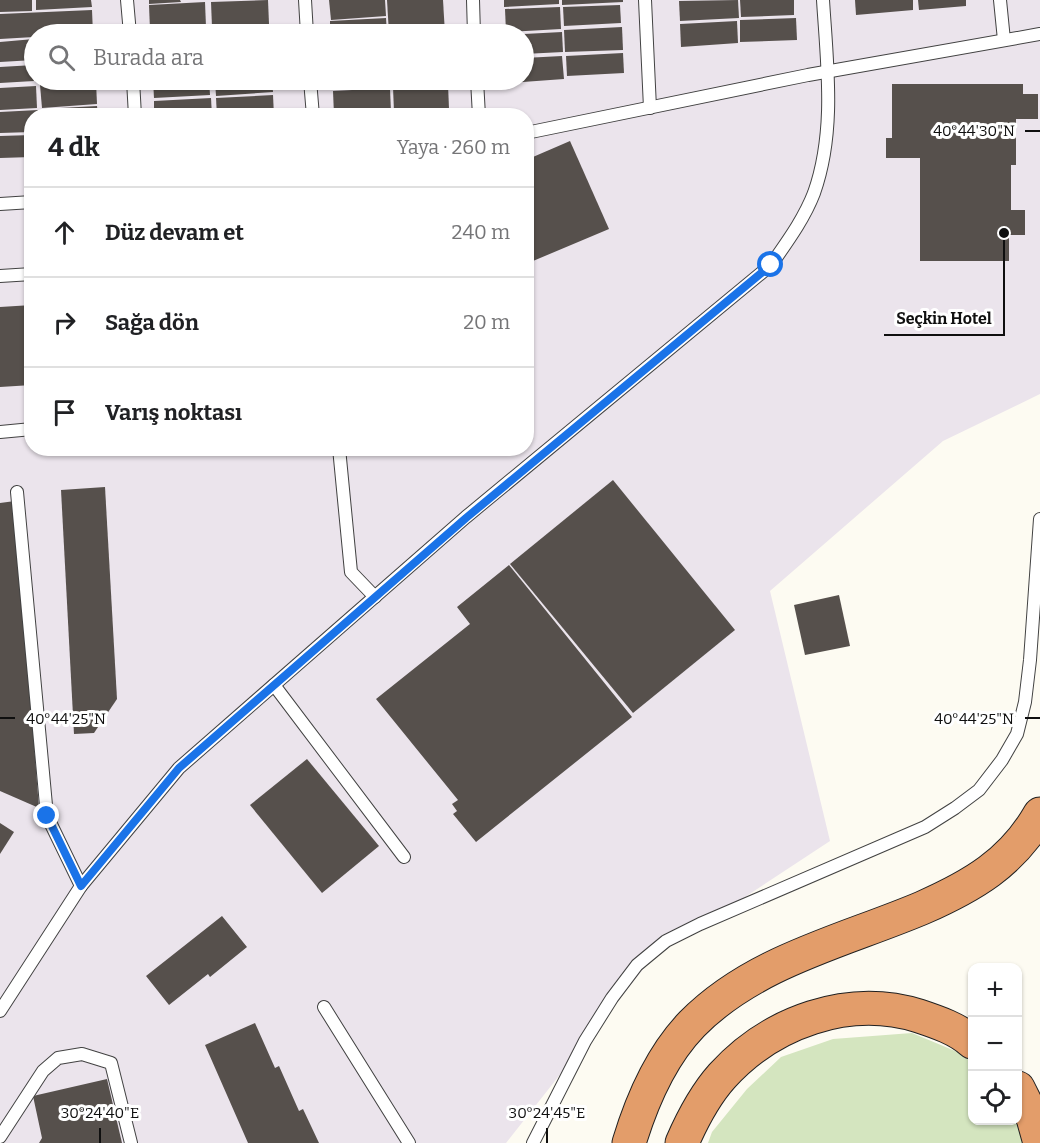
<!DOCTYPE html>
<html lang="tr">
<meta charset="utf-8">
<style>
:root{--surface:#fff;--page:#f6f6f6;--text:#202124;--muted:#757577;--line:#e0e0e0}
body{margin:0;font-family:Bitter,serif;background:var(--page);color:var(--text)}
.controls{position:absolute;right:18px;bottom:18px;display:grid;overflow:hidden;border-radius:12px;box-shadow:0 2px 4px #0004}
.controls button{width:54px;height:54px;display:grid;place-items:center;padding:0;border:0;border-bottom:2px solid var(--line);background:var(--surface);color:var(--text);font:30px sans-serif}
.stop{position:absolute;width:18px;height:18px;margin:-14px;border:4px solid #1a73e8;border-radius:50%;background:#fff}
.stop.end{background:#1a73e8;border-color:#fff;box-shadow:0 2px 6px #0008}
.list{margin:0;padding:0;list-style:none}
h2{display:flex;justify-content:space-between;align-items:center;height:78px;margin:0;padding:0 24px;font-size:26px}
h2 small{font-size:20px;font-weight:400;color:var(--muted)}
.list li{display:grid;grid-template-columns:39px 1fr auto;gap:18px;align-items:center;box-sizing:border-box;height:90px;padding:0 24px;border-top:2px solid var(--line)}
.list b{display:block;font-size:22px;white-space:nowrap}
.list em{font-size:20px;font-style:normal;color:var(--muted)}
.icon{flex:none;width:33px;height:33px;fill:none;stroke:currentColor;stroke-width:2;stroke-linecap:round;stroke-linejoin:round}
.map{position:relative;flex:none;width:1040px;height:1143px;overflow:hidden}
.search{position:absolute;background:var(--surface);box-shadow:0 2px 4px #0004;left:24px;top:24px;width:510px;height:66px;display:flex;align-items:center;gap:15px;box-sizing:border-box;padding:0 21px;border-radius:33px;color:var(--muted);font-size:22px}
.panel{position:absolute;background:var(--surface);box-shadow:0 2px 4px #0004;left:24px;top:108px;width:510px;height:348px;border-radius:24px}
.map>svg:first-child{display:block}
</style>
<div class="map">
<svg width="1040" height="1143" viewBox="0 0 1040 1143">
<rect width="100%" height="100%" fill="#fdfbf2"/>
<!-- industrial -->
<path fill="#ebe4ec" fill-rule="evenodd" d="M0 0H1040V394L943 441 770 591 830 841 652 958 506 1143H0ZM34 34H524V80H34ZM32 116H526V448H32Z"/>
<!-- green -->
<polygon fill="#d4e5bf" points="912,1033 972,1058 972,1120 1018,1120 1025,1143 708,1143 712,1132 747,1089 781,1057 833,1039"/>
<!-- building -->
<g fill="#56504c">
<polygon points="0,0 32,0 32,11 0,12"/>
<polygon points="36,0 91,0 92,7 36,10"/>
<polygon points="149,0 180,0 181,2 149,4"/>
<polygon points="268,0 269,24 212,27 211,2"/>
<polygon points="329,0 385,0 386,16 331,20"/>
<polygon points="387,0 443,0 445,34 389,34"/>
<polygon points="504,0 559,0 559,4 504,7"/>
<polygon points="562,0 623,0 623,2 562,5"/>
<polygon points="738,0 739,18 680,21 679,1"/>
<polygon points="740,0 794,0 794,15 741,17"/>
<polygon points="855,0 913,0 913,10 856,15"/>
<polygon points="918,0 966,0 966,6 919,10"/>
<polygon points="205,2 206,27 150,30 149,5"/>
<polygon points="620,5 621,23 564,26 563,7"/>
<polygon points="560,7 561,29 506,32 505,9"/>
<polygon points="92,10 93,34 34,34 34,37 0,39 0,14"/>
<polygon points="386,18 387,34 330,34 330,21"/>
<polygon points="796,18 797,40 740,42 740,20"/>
<polygon points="737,21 738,43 681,47 680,24"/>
<polygon points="269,25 269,34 213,34 212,29"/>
<polygon points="622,27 623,50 565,52 564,30"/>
<polygon points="206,28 207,34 151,34 150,32"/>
<polygon points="562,32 563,52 524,54 524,34"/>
<polygon points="34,39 34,60 0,62 0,42"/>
<polygon points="623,53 624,73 567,76 566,56"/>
<polygon points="562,56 564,79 509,83 508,80 524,80 524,58"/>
<polygon points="34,65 34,81 0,83 0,67"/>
<polygon points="153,80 209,80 210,95 154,98"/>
<polygon points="215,80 272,80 273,92 216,96"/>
<polygon points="333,80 389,80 390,86 334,88"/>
<polygon points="392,80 448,80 448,82 392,86"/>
<polygon points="96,82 97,104 42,108 40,85"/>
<polygon points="448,84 449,109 394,112 393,87"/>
<polygon points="892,84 1023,84 1023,94 1038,94 1038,119 1016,119 1016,165 1011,165 1011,210 1025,210 1025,235 1009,235 1009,261 920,261 920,158 886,158 886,138 892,138"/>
<polygon points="36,86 37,108 0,110 0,88"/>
<polygon points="390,88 391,113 334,115 333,91"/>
<polygon points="273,95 274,116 217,116 216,98"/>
<polygon points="211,98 212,116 154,116 154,101"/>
<polygon points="97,106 98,116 42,116 42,109"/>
<polygon points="38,110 38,116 32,116 32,132 0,133 0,112"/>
<polygon points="32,135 32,157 0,158 0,136"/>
<polygon points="570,141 609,229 533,261 526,246 526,160"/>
<polygon points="32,305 32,385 0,387 0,307"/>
<polygon points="613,480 735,630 633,713 510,564"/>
<polygon points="105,487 117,699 94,733 74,734 61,490"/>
<polygon points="15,501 39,808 0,791 0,503"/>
<polygon points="509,565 632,717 476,842 453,814 457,811 452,804 458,800 376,699 470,624 457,607"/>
<polygon points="839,595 850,646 805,655 794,605"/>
<polygon points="307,759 379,846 322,893 250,805"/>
<polygon points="0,823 14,832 0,854"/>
<polygon points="222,916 247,947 210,977 208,974 169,1005 146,976"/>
<polygon points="255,1023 275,1068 279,1066 299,1111 303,1109 319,1143 248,1143 205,1045"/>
<polygon points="107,1079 122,1143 39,1143 42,1138 33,1096"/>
</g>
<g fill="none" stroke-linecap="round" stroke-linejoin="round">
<!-- lane casing -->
<g stroke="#424242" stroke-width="14">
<g id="lane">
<polyline points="127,0 130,34"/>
<polyline points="305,0 307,34"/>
<polyline points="473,0 474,34"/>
<polyline points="645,0 650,108"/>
<polyline points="1000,0 1004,40"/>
<polyline points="133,80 135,116"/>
<polyline points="310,80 313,116"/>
<polyline points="477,80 479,116"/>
<polyline points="526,133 808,75 1040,34"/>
<polyline points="0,204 32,202"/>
<polyline points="0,276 32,274"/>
<polyline points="0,432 32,429"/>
<polyline points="339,448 351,572 375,597"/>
<polyline points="17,492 47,816 81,886"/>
<polyline points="274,685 404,857"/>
<polyline points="324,1007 409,1143"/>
<path d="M0 1011 81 886 179 768 466 517 771 265C787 242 804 219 814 193 836 131 827 64 823 0"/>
<polyline points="0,1137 43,1071 58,1058 82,1054 111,1063 131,1143"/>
<polyline points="533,1143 585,1041 612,998 637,965 666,941 700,924 925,827 955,808 979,790 1002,760 1017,734 1025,702 1030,660 1040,519"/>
</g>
</g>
<!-- highway casing -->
<g stroke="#202020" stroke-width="35">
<g id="highway">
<polyline points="1018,1088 1033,1118 1040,1143"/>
<path d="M629 1143C642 1100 661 1056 692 1024 754 961 844 941 922 908 972 886 1012 863 1040 814"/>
<path d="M682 1143C692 1120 705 1095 722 1076 771 1022 848 994 919 1016 937 1022 958 1029 972 1042"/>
</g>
</g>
<!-- lane -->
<use href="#lane" stroke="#fff" stroke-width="12"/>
<!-- highway -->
<use href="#highway" stroke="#e39d6a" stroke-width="33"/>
</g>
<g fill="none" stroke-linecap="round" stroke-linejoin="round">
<!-- route -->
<polyline stroke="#1a73e8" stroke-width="8" points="47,816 81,886 179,768 466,518 771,265"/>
</g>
<!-- ticks -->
<path fill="none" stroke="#0f0f0f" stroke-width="2" d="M1025 131H1040M0 718H15M1025 718H1040M100 1128V1143M547 1128V1143"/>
<g font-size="15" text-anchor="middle" fill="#0f0f0f" stroke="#fff" stroke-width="6" stroke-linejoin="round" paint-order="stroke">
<text x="974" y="136">40°44'30"N</text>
<text x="66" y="724">40°44'25"N</text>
<text x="974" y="724">40°44'25"N</text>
<text x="100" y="1118">30°24'40"E</text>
<text x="547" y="1118">30°24'45"E</text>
</g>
<!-- callouts -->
<path fill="none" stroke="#0f0f0f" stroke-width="2" d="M1004 233L1004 335H884"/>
<circle fill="#0f0f0f" stroke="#fff" stroke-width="2" cx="1004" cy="233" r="6"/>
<g font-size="16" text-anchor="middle" font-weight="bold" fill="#0f0f0f" stroke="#fff" stroke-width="6" stroke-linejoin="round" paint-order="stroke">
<text x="944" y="324">Seçkin Hotel</text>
</g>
</svg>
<div class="controls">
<button>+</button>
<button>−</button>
<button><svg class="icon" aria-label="locate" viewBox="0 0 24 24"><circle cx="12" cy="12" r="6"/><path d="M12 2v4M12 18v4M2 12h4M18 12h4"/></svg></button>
</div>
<div class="stop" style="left:771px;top:265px"></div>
<div class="stop end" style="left:47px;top:816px"></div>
<div class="search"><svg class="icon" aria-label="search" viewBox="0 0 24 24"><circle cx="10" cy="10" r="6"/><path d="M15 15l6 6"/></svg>Burada ara</div>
<section class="panel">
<h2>4 dk<small>Yaya · 260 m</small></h2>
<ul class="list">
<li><svg class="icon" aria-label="ahead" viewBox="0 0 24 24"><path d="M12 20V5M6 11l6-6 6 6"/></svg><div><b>Düz devam et</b></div><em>240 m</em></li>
<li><svg class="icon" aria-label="right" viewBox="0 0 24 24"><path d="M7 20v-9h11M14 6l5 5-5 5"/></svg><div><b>Sağa dön</b></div><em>20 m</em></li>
<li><svg class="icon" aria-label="arrive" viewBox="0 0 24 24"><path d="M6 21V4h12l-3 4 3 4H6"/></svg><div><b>Varış noktası</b></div></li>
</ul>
</section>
</div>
